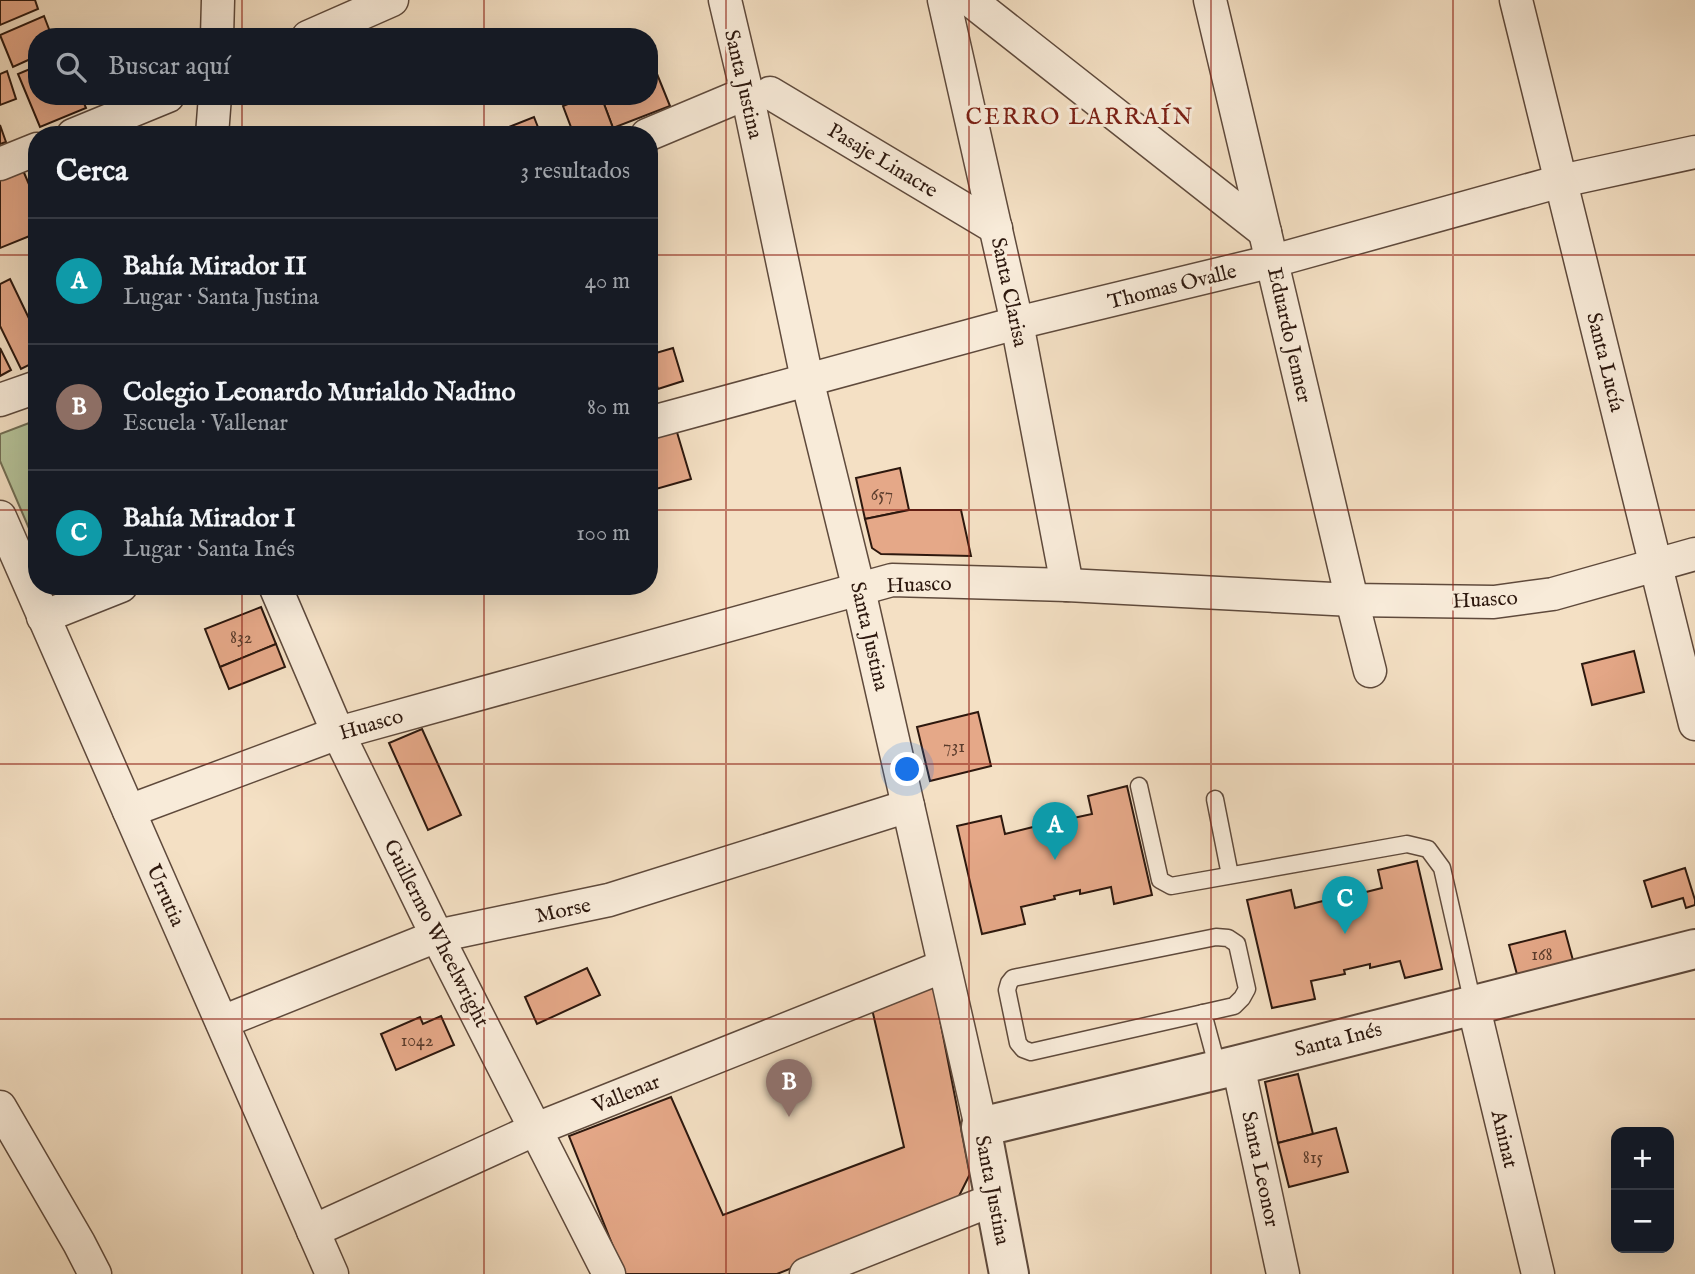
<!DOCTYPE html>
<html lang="es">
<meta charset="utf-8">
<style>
:root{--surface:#171b24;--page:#242831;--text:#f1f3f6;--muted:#9ea1a6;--line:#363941;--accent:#c59692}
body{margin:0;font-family:"IM FELL English",serif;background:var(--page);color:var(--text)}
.controls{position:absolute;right:21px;bottom:21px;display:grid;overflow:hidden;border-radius:14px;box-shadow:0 7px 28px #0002}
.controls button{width:63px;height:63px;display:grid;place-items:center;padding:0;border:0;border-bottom:2px solid var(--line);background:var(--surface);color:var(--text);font:35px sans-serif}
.you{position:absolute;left:908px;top:770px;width:24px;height:24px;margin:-18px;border:5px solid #fff;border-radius:50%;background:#1a73e8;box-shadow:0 0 0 10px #1a73e833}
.badge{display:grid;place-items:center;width:46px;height:46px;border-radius:50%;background:var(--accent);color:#fff;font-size:23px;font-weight:700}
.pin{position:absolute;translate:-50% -58px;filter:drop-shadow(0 2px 4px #0008)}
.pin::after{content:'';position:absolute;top:37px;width:24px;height:21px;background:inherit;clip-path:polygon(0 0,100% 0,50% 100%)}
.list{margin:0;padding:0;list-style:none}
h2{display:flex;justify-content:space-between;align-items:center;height:91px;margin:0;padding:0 28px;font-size:30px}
h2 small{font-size:23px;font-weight:400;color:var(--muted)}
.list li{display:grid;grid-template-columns:46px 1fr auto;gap:21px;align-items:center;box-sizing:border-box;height:126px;padding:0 28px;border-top:2px solid var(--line)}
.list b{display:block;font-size:26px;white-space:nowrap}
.list p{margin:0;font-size:23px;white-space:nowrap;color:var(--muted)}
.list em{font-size:23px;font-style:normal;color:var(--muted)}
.icon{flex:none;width:38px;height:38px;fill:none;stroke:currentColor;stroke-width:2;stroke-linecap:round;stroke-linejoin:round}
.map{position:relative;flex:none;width:1695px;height:1274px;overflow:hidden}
.search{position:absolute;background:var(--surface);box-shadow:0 7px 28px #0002;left:28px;top:28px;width:630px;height:77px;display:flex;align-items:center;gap:18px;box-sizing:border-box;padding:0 24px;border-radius:28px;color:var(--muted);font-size:26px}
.panel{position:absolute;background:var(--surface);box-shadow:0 7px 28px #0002;left:28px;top:126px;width:630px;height:469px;border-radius:28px}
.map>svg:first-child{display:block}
</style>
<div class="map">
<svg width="1695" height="1274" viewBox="0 0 1695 1274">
<rect width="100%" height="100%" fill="#f4e0c4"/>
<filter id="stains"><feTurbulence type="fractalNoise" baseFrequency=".00286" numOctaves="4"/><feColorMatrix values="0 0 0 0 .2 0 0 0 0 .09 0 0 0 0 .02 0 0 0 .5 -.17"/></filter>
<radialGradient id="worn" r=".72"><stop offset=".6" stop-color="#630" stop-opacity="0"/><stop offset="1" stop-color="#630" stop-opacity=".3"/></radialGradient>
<!-- green -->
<polygon fill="#b6c399" stroke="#726e54" stroke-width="2" points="37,420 37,547 0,461 0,434"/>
<!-- building -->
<g fill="#e5a888" stroke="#2d180e" stroke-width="2">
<polygon points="0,0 35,0 38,9 0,25"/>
<polygon points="44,16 52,37 37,37 37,56 13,67 0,35"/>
<polygon points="37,66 37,96 81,96 86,108 40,127 18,74"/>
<polygon points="655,69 670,106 613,128 601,96 649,96 649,71"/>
<polygon points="7,71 16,99 0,105 0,74"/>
<polygon points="587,96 601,96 613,128 597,135 574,135 563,106"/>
<polygon points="534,117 541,135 489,135"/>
<polygon points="0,125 6,142 0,144"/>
<polygon points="22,168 37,203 37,233 0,248 0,177"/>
<polygon points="10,279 37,335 37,361 21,369 0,326 0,284"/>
<polygon points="0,348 11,370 0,376"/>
<polygon points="673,348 683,381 658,389 649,360 649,355"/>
<polygon points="676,429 691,479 649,491 649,437"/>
<polygon points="900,468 909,510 865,519 856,478"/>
<polygon points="909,510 961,510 971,556 881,554 872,548 865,519"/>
<polygon points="261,607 276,644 220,667 205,629"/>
<polygon points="276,644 285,667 229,689 220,667"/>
<polygon points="1634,651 1644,692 1592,705 1582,664"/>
<polygon points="978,712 991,766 930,781 917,727"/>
<polygon points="422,729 461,815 428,830 389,743"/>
<polygon points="1127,786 1152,895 1114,904 1111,887 1080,894 1080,890 1054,896 1055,899 1021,907 1025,924 982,934 957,826 1001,816 1005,834 1037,826 1038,830 1065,824 1064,820 1092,814 1088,796"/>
<polygon points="1417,861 1442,969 1405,978 1400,961 1370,968 1370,964 1344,970 1345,974 1311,981 1315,999 1272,1008 1247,900 1291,890 1295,908 1327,900 1328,905 1355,899 1354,895 1382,888 1378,870"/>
<polygon points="1685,868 1695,900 1695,905 1686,908 1683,898 1652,907 1644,881"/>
<polygon points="1565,931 1574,964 1518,978 1509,945"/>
<polygon points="587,968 600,995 537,1024 525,997"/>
<polygon points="933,984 970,1174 956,1202 777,1274 624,1274 569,1136 671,1097 723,1215 904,1147 872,1009"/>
<polygon points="441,1016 454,1045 396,1070 381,1034 420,1017 423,1024"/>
<polygon points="1298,1074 1313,1134 1278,1143 1265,1082"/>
<polygon points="1336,1128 1348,1172 1289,1187 1278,1143"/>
</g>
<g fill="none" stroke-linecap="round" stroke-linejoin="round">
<!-- service casing -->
<g stroke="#5f4a3c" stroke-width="19">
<g id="service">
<polyline points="1139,786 1160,880 1171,886 1407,844 1428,849 1442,868 1473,1004"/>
<polyline points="1215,799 1230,875"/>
<polygon points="1216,937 1228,938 1237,944 1247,989 1242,998 1234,1006 1031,1052 1023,1049 1018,1043 1007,990 1009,983 1013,978"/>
<polyline points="1203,1013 1218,1069"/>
</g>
</g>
<!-- minor casing -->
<g stroke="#5f4a3c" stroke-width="35">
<g id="minor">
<polyline points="725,0 747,93 807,379 859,590 981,1127"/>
<polyline points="944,0 1017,323 1067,585"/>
<polyline points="970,0 1265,232"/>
<polyline points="1210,0 1352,600 1370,671"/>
<polyline points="1516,0 1695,724"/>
<polyline points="217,37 218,0"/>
<polyline points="308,37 392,0"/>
<polyline points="770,93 996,228"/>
<polyline points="73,135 168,96"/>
<polyline points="212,135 215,96"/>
<polyline points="647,135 747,93"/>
<polyline points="0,164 37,149"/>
<polyline points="0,400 37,387"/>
<polyline points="649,423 1017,323 1273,261 1561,181 1695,152"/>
<polyline points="0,517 332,1274"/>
<polyline points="275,586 338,733 437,936 609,1274"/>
<polyline points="43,617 121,586"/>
<polyline points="129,811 338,733 892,580 1067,585 1352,600 1494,602 1553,594 1695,554"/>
<polyline points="1473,1004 1538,1274"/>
<polyline points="222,1022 437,936 609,900 908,806"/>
<polyline points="1238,1065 1283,1274"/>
<polyline points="0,1107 79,1243 95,1274"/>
<polyline points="313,1231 536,1129 944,966"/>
<polyline points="806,1274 995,1199"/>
</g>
</g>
<!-- tertiary casing -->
<g stroke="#5f4a3c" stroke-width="42">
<polyline id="tertiary" points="1009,1274 981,1127 1238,1065 1695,949"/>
</g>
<!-- service -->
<use href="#service" stroke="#f8ebd9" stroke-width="16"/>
<!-- minor -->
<use href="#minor" stroke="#f8ebd9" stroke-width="32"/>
<!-- tertiary -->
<use href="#tertiary" stroke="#f8ebd9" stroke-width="38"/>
</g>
<!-- grid -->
<path fill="none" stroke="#8f2418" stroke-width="2" stroke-opacity="0.55" d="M242 0V37M484 0V37M726 0V1274M969 0V1274M1211 0V1274M1453 0V1274M242 96V135M484 96V135M0 255H37M649 255H1695M0 510H37M649 510H1695M242 586V1274M484 586V1274M0 764H1695M0 1019H1695"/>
<g text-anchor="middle" stroke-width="6" stroke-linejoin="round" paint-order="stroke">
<!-- number labels -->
<g font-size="18" fill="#5b3c2c">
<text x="882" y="500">657</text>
<text x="241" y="643">832</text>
<text x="954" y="752">731</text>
<text x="1542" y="960">168</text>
<text x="417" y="1046">1042</text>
<text x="1313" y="1163">815</text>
</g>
<!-- street labels -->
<g font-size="21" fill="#2d180e" stroke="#f8ebd9">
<text transform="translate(744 84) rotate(77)" y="7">Santa Justina</text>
<text transform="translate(883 160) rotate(31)" y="7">Pasaje Linacre</text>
<text transform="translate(1172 286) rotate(-14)" y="7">Thomas Ovalle</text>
<text transform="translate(1010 292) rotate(78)" y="7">Santa Clarisa</text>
<text transform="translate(1290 335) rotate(77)" y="7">Eduardo Jenner</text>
<text transform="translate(1606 362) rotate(76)" y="7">Santa Lucía</text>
<text transform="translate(919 584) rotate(-2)" y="7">Huasco</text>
<text transform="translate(1485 599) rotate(-3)" y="7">Huasco</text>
<text transform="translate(870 636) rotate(77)" y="7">Santa Justina</text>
<text transform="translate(371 724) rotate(-16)" y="7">Huasco</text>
<text transform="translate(166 895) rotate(66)" y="7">Urrutia</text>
<text transform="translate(563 910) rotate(-12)" y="7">Morse</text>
<text transform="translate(437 933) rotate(63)" y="7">Guillermo Wheelwright</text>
<text transform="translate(1338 1039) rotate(-14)" y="7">Santa Inés</text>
<text transform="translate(626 1093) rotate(-22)" y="7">Vallenar</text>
<text transform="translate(1505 1139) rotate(77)" y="7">Aninat</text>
<text transform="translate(1261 1169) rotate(78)" y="7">Santa Leonor</text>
<text transform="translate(993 1190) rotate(79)" y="7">Santa Justina</text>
</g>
<!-- neighbourhood labels -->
<g font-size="23" letter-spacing="2" fill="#7a1f14" stroke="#f8ebd9">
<text x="1080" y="124">CERRO LARRAÍN</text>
</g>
</g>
<rect width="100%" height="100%" filter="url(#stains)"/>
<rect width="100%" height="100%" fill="url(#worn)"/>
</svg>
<div class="controls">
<button>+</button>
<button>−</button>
</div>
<div class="you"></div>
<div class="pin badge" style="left:1055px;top:860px;background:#0f9aa8">A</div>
<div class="pin badge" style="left:789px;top:1117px;background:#8d6e63">B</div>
<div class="pin badge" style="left:1345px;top:934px;background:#0f9aa8">C</div>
<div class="search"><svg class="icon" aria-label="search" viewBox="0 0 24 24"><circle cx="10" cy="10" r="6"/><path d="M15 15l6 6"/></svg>Buscar aquí</div>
<section class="panel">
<h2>Cerca<small>3 resultados</small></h2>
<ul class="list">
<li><span class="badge" style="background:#0f9aa8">A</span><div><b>Bahía Mirador II</b><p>Lugar · Santa Justina</p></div><em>40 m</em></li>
<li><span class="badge" style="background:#8d6e63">B</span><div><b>Colegio Leonardo Murialdo Nadino</b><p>Escuela · Vallenar</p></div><em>80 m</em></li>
<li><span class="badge" style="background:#0f9aa8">C</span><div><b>Bahía Mirador I</b><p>Lugar · Santa Inés</p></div><em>100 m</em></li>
</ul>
</section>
</div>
